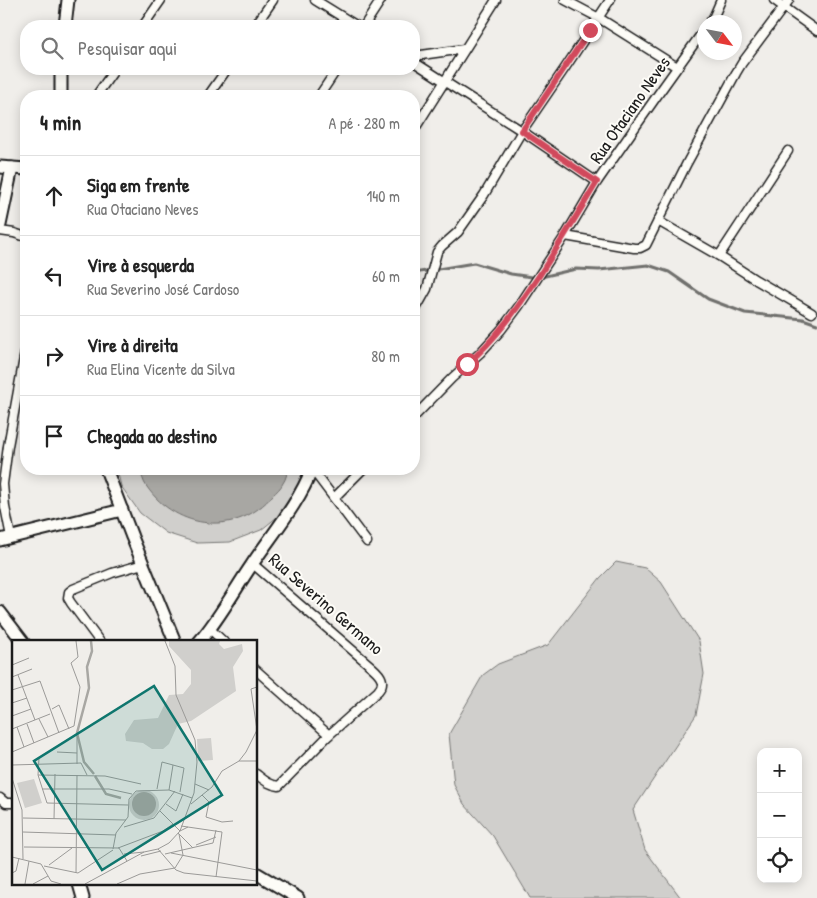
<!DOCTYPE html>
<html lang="pt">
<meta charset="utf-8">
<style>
:root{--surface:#fff;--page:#f2f2f2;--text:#222;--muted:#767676;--line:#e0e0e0}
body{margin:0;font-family:"Patrick Hand",sans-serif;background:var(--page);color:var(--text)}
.controls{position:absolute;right:15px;bottom:15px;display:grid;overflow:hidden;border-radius:10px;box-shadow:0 2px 12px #0003}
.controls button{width:45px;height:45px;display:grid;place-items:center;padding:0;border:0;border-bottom:1px solid var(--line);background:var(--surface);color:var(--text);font:25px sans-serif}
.compass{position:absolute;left:697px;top:15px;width:45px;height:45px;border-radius:50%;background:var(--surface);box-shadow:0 2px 12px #0003;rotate:122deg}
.stop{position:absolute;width:15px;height:15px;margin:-11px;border:4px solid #d1495b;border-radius:50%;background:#fff}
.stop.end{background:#d1495b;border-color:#fff;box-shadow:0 1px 5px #0008}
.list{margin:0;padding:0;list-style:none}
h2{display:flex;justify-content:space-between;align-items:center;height:65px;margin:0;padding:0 20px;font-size:21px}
h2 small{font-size:16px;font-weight:400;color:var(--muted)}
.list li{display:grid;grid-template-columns:32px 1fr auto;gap:15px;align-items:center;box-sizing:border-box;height:80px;padding:0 20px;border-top:1px solid var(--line)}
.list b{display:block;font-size:19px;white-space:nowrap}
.list p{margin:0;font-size:16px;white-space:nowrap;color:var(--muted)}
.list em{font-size:16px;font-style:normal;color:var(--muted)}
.icon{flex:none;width:28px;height:28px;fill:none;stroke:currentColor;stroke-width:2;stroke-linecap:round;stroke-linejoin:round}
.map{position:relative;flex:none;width:817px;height:898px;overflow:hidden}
.search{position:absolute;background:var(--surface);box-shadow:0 2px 12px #0003;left:20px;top:20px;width:400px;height:55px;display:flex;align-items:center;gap:12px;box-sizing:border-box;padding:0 18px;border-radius:20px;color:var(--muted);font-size:19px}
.panel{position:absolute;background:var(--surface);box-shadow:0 2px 12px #0003;left:20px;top:90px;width:400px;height:385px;border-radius:20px}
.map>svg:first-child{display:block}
</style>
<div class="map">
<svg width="817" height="898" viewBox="0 0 817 898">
<rect width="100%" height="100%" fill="#f0eeea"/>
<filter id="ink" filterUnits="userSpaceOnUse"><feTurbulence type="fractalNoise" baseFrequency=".02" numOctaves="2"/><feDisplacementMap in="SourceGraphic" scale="10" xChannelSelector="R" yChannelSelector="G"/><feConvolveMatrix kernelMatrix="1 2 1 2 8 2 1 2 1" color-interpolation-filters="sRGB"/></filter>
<g filter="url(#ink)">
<!-- green -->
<g fill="#d0cfcc" stroke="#767674">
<polygon points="117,469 307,469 287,509 261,530 230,542 197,543 166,533 140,513 121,486"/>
<polygon points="616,562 645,568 661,582 699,641 704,674 696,715 633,810 645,850 681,898 530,898 493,836 464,804 454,785 449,734 483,675 498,664 548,645 600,578"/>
</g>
<!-- water -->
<path fill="#a8a7a3" stroke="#706f6d" d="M139 469H288C287 473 286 479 283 483 281 488 276 492 273 495 238 537 177 530 147 487 143 482 142 475 139 469Z"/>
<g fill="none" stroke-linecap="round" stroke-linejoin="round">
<!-- stream -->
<g stroke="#706f6d" stroke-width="3">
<polyline points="414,273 474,263 511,274 532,277"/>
<polyline points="541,277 576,269 599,270 648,265 669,272 708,299 745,313 803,319 817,324"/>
</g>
<!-- street casing -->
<g stroke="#1c1c1c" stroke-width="11">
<g id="street">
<polyline points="315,0 357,26"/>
<polyline points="565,0 599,18 677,67"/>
<polyline points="774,0 817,31"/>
<polyline points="710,22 714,16 721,0"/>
<polyline points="143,26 161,0"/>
<polyline points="255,26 273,0"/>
<polyline points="364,26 381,0"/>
<polyline points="414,56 464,49"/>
<polyline points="414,62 522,131 597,182"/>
<polyline points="96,96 115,69"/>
<polyline points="208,96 227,69"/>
<polyline points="319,96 337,69"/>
<polyline points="414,130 496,0"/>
<polyline points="658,221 719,256 756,280 792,301 812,313"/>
<polyline points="0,231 14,233 26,237"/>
<polyline points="565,236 634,248 640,248 646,245 687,163 736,73 742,63 789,0"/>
<polyline points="719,256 788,151"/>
<polyline points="414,312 417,307 427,289 437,252 442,246 458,232 484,195 522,131 565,68 610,0"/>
<polyline points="414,417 452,378 480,353 501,330 519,306 565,236 597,182 659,93 704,30"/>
<polyline points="312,469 367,542"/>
<polyline points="334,498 363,469"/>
<polyline points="11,537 5,507 3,484 8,446 26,347"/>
<path d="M253 564 373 668C381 675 386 682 378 691L329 735 279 786C269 785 264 780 256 774"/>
<polyline points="210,629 224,642"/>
<polyline points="100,642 71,603 68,598 69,592 73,589 112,573 143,564"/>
<polyline points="256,670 329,735"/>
<polyline points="0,798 6,803 14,803"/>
</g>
</g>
<!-- secondary casing -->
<g stroke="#1c1c1c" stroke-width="15">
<g id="secondary">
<polyline points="65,26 68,0"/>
<polyline points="61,96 61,69"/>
<polyline points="0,167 26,169"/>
<polyline points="0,225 12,168"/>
<polyline points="106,469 132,537 175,642"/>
<polyline points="0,540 122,510"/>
<polyline points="0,612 23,642"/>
<path d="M199 642C219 619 234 591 251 566 272 534 298 505 312 469"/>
<polyline points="256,873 298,898"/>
<polyline points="79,884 83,898"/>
</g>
</g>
<!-- street -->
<use href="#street" stroke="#fdfcf7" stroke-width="8"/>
<!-- secondary -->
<use href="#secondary" stroke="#fdfcf7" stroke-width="11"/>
</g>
</g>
<g fill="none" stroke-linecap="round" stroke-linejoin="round" filter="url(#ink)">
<!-- route -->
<path stroke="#d1495b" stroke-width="6" d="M467 364C498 337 518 307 541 273 560 243 579 212 597 182L522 131 590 30"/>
</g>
<g text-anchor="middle" stroke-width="4" stroke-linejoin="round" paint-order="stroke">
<!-- street labels -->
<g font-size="18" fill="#1c1c1c" stroke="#fdfcf7">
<text transform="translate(630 110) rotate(-55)" y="6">Rua Otaciano Neves</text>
<text transform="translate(326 604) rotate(41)" y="6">Rua Severino Germano</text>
</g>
</g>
<!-- overview -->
<g transform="translate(12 640)">
<rect width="245" height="245" fill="#f0eeea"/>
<path d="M157 1H208L207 4 212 9 230 4 231 11 221 27 224 51 179 81 166 84 157 104 151 109H140L131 103 114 101 113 94 122 80 146 78 157 55 171 54 179 44V30L157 6ZM199 98 201 120 186 121 185 99ZM22 139 30 163 13 168 5 143ZM117 165a15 15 0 1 1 30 0a15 15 0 1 1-30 0Z" fill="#d0cfcc"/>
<path d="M120 164a12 12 0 1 1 24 0a12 12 0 1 1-24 0Z" fill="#a8a7a3"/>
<path fill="none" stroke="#a8a7a3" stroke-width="2.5" d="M79 1 80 11 75 27 77 48 65 93 72 122 82 134M83 136 94 154 109 158"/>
<path fill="none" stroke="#9b9a98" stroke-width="1" d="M0 25 17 18M6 35 23 80M0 37 20 29M0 50 28 41 47 93M0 63 15 58M40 69 47 65 57 89M0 76 19 69M27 79 36 97M15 84 22 103M5 87 12 107M0 89 38 74M65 96V124M0 112 62 86 68 47 59 23 66 17 64 1M45 112 65 113M27 118 26 135 35 163 116 165M227 121H245M0 125 69 123 75 135M26 135 93 136 129 144M0 138 10 170 11 219M183 144 197 150M30 149H97L120 154M145 149 150 122 172 128 168 152M157 150 161 125M190 155 197 162 194 177 210 182 221 181M154 164 164 171 171 154M179 164 200 147 210 131 227 121 234 112 245 90 239 49 245 47M148 171 168 191 176 187M11 178 114 180M42 179 43 134M169 186 210 192 204 237M112 187 142 178 163 151M11 192 104 195M166 193 181 208M184 205 204 197M12 207 107 208 115 221M106 208 151 191 161 184M101 209 104 193 116 177 117 159 124 151 157 150 180 158M146 209 157 203 168 191 182 153 185 122 183 100 164 55 163 26 153 1M159 213 245 230M112 214 132 212M153 214 201 203 204 190M129 216 149 211M0 217 29 224 39 241 49 244M37 225 60 208M32 226 66 233 101 210M0 233 4 231 7 218M64 233 65 135M13 244 17 221M21 244 36 236M73 244 132 212 146 209 164 230 172 233 245 241M105 244 128 234 163 228 171 215 167 194"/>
<path fill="#0f766e" fill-opacity="0.15" stroke="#0f766e" stroke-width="2.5" d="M142 46 210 155 90 230 22 121Z"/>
<rect width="245" height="245" fill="none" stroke="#1c1c1c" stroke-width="2.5"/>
</g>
</svg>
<div class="controls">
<button>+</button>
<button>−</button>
<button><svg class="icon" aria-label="locate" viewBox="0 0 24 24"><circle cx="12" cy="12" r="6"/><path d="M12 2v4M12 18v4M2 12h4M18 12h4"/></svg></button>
</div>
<svg class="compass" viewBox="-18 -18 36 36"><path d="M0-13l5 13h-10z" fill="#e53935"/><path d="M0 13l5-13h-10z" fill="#767676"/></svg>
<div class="stop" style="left:467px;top:364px"></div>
<div class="stop end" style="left:590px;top:30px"></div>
<div class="search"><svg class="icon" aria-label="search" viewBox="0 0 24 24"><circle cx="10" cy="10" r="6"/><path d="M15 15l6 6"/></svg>Pesquisar aqui</div>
<section class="panel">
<h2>4 min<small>A pé · 280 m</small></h2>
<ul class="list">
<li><svg class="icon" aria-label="ahead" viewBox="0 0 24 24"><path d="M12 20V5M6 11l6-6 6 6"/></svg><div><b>Siga em frente</b><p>Rua Otaciano Neves</p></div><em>140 m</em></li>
<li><svg class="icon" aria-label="left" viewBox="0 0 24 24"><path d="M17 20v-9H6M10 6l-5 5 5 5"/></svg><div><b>Vire à esquerda</b><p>Rua Severino José Cardoso</p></div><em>60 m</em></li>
<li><svg class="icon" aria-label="right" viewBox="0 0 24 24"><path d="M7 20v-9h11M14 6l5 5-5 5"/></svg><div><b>Vire à direita</b><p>Rua Elina Vicente da Silva</p></div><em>80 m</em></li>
<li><svg class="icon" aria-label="arrive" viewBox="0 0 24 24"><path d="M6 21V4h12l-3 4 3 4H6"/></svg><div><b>Chegada ao destino</b></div></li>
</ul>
</section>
</div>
